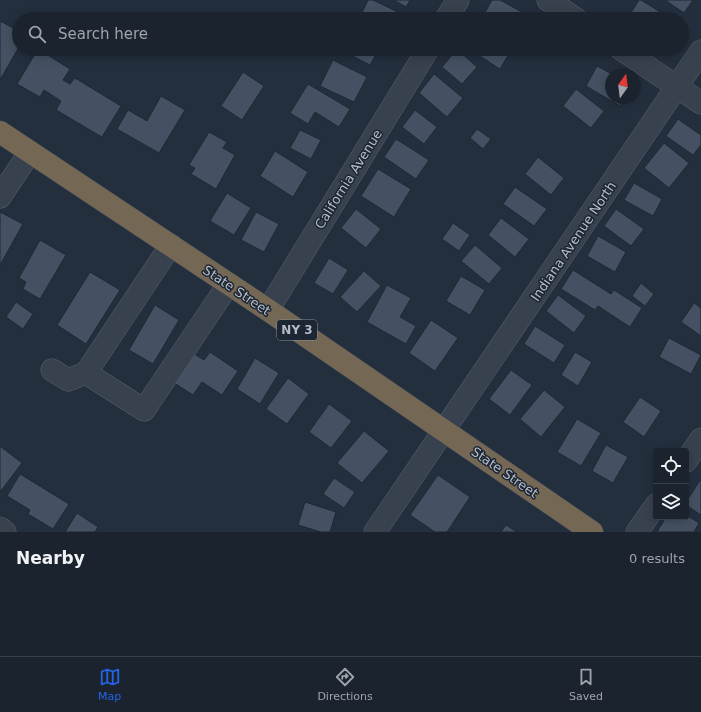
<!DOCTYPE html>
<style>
:root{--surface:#1b232e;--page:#242b36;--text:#f1f3f6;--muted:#a0a4aa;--line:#39404a;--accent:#2563eb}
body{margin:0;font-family:"DejaVu Sans",sans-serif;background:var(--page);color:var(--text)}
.controls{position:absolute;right:12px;bottom:12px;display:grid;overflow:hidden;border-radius:4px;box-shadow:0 2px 10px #0003}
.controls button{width:36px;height:36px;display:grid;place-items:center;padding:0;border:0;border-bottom:1px solid var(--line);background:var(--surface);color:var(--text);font:20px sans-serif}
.compass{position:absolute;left:605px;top:68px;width:36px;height:36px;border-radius:50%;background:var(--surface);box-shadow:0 2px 10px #0003;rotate:14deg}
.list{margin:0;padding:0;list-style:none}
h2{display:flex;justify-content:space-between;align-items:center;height:52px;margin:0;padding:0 16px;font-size:17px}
h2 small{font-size:13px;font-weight:400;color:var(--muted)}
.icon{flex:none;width:22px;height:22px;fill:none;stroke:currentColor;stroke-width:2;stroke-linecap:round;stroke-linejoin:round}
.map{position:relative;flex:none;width:701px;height:532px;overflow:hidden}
.search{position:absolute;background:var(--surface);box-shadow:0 2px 10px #0003;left:12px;right:12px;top:12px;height:44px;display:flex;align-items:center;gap:10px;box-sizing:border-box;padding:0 14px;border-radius:22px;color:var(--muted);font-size:15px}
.sheet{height:124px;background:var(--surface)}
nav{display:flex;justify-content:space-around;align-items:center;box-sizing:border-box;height:56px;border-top:1px solid var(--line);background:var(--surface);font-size:11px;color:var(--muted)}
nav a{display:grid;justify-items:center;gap:2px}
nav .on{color:var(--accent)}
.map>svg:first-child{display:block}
</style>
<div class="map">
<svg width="701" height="532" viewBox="0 0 701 532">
<rect width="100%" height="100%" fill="#242f3e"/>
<!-- building -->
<g fill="#455162" stroke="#1f2835">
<polygon points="368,0 373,0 404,15 403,19 359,19"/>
<polygon points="394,0 410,0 406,7"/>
<polygon points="492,0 500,0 531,17 530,19 484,19 482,18"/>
<polygon points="639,0 641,0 670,18 627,19"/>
<polygon points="665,0 693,0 684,13"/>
<polygon points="0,21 19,31 19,47 0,80"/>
<polygon points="38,49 70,69 63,80 70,84 75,78 121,106 102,137 56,110 61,101 44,90 40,97 17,84"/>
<polygon points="344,49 379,49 370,65 343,51"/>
<polygon points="457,49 477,67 462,84 442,67"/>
<polygon points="473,49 512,49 500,69 472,51"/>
<polygon points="333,60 367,77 354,102 320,86"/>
<polygon points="597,66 612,74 611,74 611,98 625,98 620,106 586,86"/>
<polygon points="243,72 264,86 242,120 221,106"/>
<polygon points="434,74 463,98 447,117 419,93"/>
<polygon points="308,84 350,109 339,127 315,112 308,124 290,113"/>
<polygon points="576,89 604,111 591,128 563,106"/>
<polygon points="161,96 185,110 159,153 117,129 128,110 147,121"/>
<polygon points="415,110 437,127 424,144 402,127"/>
<polygon points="678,119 701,135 701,145 693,155 666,136"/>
<polygon points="477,129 491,139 483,149 470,138"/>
<polygon points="300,130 321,140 311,159 290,148"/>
<polygon points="209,132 227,142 223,148 235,155 216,189 191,174 195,168 189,165"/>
<polygon points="396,139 429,160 416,179 384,157"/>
<polygon points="664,143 689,163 669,188 644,168"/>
<polygon points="275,151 308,172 293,197 260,176"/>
<polygon points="538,157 564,178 551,195 525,174"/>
<polygon points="378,169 411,189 394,217 361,196"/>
<polygon points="634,183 662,199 653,216 624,200"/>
<polygon points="515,187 547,209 534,226 503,204"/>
<polygon points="227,193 251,208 234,235 210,221"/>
<polygon points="356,209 381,229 366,248 341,228"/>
<polygon points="616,209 644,229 631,246 604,226"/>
<polygon points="0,212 23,224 0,265"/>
<polygon points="256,212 279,224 264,252 241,240"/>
<polygon points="501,218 529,239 515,257 488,235"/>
<polygon points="453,223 470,235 459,251 442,239"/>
<polygon points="598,236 626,252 615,272 587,256"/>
<polygon points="40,240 66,255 40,299 23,289 26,282 19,278"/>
<polygon points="475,245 502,268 489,284 461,261"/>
<polygon points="329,258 348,270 333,294 314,283"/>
<polygon points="573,270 611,294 614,290 642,308 630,327 598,306 595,310 561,289"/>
<polygon points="364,271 381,286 357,312 340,297"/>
<polygon points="90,272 120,290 86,344 57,325"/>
<polygon points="461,276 485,290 470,315 446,301"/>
<polygon points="641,283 654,294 645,306 632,296"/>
<polygon points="387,285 411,298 400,317 416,326 406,344 367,322"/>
<polygon points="558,295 586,316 574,333 546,311"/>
<polygon points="16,302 33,314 23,329 6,317"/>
<polygon points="694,303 701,308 701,336 681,322"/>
<polygon points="155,305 179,320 153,364 129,350"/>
<polygon points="431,320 458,338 435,371 409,353"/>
<polygon points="535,326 565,345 554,363 524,344"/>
<polygon points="669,338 701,355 691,374 659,357"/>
<polygon points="191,352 204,360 210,352 238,371 222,395 202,382 193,395 171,381"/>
<polygon points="575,352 592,362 578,386 561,375"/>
<polygon points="255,358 279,373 260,404 237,389"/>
<polygon points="511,370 532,385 510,415 489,399"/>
<polygon points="288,378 309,394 287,424 266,409"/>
<polygon points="544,390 565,407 541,437 520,419"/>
<polygon points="640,397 661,411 644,437 623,422"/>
<polygon points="329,404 352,421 331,448 309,432"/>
<polygon points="577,419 601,433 581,466 557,452"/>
<polygon points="364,431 389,451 362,483 337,463"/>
<polygon points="606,445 628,457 613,483 592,471"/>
<polygon points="0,446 22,463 0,492"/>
<polygon points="20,474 69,504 53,529 28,514 30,510 7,496"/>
<polygon points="438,475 470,497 447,532 435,532 410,515"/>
<polygon points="334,478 355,492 344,508 323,494"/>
<polygon points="701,479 701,515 686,505 686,502"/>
<polygon points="305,502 336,512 330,532 321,532 298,525"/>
<polygon points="77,513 98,527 95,532 65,532"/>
<polygon points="686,515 699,523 694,532 657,532 666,517 686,517"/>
<polygon points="506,525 517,532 501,532"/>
</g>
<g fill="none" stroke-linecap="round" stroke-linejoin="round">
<!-- minor casing -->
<g stroke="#565f6c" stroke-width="23">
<g id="minor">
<polyline points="548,0 576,19"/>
<polyline points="446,19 458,0"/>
<polyline points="621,49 701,103"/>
<polyline points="0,197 30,152"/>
<polyline points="268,310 428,49"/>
<polyline points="52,370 68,380 86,373 144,410 228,285"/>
<polyline points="86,373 171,245"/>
<polyline points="686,461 701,439"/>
<polyline points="0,528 5,532"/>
<polyline points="375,532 701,51"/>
<polyline points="637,532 656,505"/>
</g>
</g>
<!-- highway casing -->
<g stroke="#434c59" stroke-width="23">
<polyline id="highway" points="0,132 268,310 592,532"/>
</g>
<!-- minor -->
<use href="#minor" stroke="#38414e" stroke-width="22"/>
<!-- highway -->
<use href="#highway" stroke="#746855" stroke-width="22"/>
</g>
<g text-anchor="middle" stroke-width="3" stroke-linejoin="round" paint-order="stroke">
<!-- shield labels -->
<rect fill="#1d2633" stroke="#878f9c" stroke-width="1" x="277" y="320" width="40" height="20" rx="3"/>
<g font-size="12" font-weight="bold" fill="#b4bcc9">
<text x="297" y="334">NY 3</text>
</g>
<!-- street labels -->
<g font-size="13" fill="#b4bcc9" stroke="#1d2633">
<text transform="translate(348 179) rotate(-58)" y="5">California Avenue</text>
<text transform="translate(573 241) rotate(-56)" y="5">Indiana Avenue North</text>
<text transform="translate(237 290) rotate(34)" y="5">State Street</text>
<text transform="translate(505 472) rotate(35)" y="5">State Street</text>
</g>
</g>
</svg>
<div class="controls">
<button><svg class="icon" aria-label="locate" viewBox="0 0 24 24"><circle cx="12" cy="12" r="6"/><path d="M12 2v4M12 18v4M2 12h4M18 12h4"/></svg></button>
<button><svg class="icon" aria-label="layers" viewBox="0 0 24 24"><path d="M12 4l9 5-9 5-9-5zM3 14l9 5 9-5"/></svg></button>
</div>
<svg class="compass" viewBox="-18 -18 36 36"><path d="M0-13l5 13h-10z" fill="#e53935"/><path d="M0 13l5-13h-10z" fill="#a0a4aa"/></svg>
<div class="search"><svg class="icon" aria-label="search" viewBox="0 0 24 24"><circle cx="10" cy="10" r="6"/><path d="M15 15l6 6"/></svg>Search here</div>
</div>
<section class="sheet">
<h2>Nearby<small>0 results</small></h2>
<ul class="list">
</ul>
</section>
<nav>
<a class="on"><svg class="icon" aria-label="map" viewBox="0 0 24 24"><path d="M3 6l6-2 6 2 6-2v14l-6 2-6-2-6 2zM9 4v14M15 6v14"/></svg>Map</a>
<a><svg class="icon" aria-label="directions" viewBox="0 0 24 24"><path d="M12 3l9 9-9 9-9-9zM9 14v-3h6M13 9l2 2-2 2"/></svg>Directions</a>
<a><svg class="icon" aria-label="saved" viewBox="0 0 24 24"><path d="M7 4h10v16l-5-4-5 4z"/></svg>Saved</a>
</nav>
